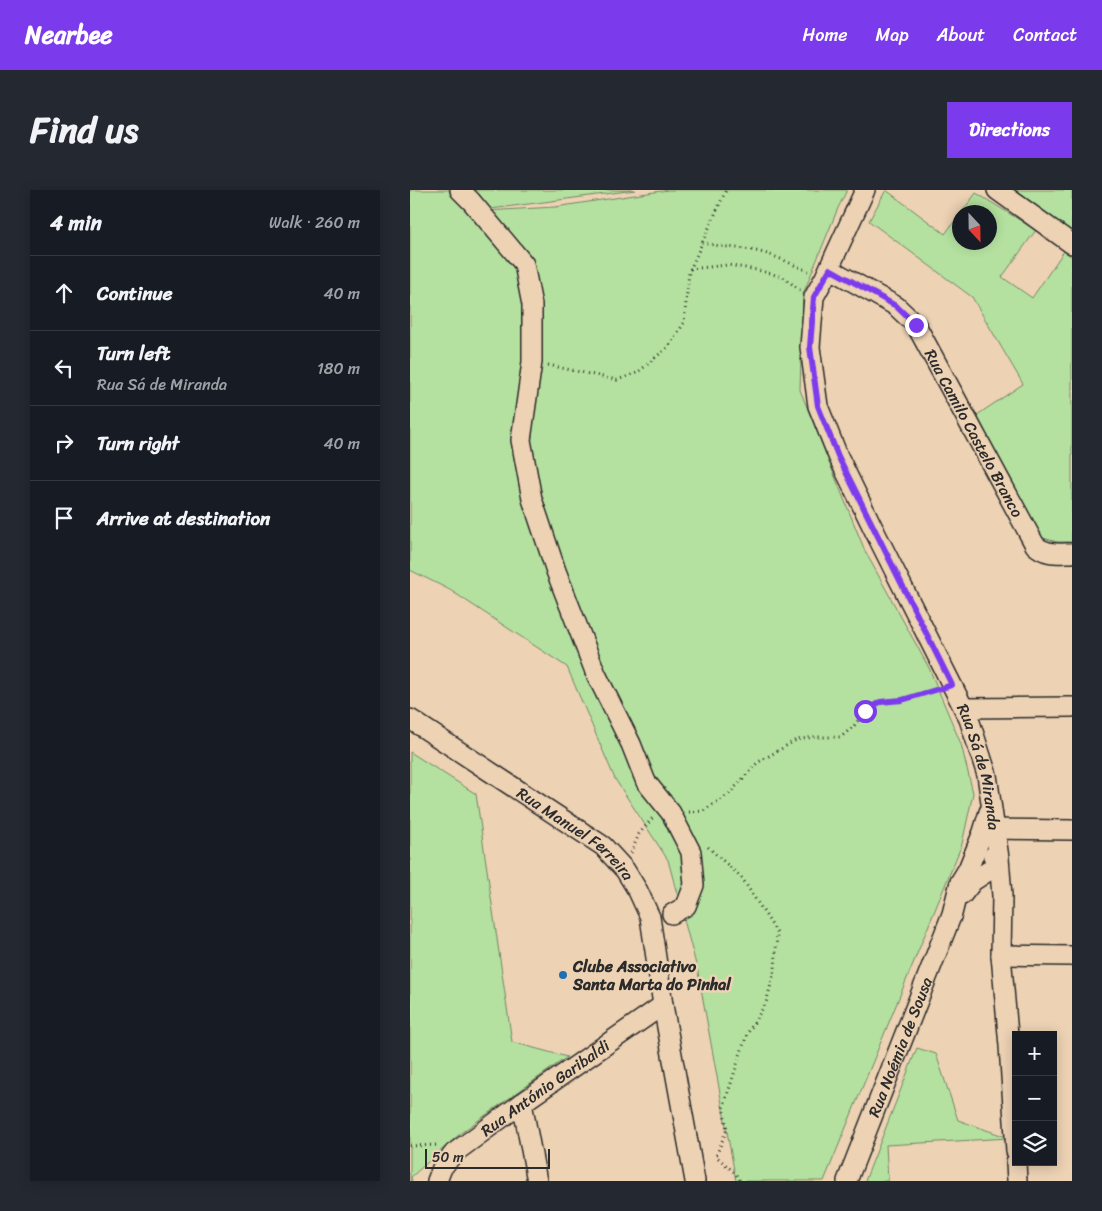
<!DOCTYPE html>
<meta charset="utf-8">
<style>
:root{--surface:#171b24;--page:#242831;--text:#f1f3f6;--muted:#9ea1a6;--line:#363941;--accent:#7c3aed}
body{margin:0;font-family:Sriracha,sans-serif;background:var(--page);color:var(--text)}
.controls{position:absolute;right:15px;bottom:15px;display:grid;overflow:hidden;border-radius:0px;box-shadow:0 2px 12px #0003}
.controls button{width:45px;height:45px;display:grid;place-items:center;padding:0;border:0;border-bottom:1px solid var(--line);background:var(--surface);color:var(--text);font:25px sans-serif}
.compass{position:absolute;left:542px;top:15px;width:45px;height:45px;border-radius:50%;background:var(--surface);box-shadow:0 2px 12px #0003;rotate:158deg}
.scale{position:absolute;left:15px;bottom:12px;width:125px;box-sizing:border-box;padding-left:5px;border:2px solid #2b2b2b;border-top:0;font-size:14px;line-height:18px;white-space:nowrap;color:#2b2b2b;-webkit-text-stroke:4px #edd2b4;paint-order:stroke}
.stop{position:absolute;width:15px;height:15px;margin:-11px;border:4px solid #7c3aed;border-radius:50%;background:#fff}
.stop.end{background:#7c3aed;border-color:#fff;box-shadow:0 1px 5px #0008}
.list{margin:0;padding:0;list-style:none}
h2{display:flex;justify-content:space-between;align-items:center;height:65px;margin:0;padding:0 20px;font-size:21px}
h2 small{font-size:16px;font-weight:400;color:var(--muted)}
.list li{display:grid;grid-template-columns:32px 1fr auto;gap:15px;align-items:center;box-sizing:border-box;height:75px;padding:0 20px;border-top:1px solid var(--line)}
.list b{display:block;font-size:19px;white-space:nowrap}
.list p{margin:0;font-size:16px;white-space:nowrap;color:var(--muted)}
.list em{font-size:16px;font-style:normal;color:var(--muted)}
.icon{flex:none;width:28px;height:28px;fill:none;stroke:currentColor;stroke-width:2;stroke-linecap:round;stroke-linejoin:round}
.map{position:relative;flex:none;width:662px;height:991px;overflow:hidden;border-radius:0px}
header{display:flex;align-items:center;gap:30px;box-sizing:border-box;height:70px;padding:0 25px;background:var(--accent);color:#fff}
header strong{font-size:24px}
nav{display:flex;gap:28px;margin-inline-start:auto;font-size:18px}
.intro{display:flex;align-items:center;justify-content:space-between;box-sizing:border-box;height:120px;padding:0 30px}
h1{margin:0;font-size:35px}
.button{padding:12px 22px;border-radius:0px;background:var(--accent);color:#fff;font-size:18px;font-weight:700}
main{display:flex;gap:30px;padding:0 30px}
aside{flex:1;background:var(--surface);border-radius:0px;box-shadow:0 2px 12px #0003}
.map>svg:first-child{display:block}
</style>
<header>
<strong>Nearbee</strong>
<nav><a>Home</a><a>Map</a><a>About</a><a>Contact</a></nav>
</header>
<div class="intro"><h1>Find us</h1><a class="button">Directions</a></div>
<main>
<aside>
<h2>4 min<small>Walk · 260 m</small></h2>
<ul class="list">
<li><svg class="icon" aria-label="ahead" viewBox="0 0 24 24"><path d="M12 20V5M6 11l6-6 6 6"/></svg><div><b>Continue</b></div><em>40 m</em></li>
<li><svg class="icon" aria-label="left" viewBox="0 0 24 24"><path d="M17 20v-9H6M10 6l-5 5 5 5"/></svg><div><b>Turn left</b><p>Rua Sá de Miranda</p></div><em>180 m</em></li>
<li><svg class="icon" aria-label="right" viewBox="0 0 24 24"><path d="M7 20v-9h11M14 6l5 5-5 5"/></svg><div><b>Turn right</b></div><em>40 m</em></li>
<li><svg class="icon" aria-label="arrive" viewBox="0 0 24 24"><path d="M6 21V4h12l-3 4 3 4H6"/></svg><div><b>Arrive at destination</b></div></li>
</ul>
</aside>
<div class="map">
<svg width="662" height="991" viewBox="0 0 662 991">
<rect width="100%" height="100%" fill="#edd2b4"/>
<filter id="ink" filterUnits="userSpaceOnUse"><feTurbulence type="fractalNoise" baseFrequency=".02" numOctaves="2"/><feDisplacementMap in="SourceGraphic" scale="10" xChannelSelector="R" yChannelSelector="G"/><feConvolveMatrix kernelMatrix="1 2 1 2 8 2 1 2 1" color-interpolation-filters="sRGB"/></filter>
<g filter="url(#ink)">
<!-- green -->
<g fill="#b4e19f" stroke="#708665">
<polygon points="0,0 225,0 58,22 145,17 258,0 437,0 428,18 393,104 390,200 455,361 519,478 551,554 563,603 552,654 414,991 326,991 288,782 258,670 205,589 157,477 40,400 0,380"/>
<polygon points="476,0 535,44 549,25 550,52 580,52 580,22 552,22 566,3 626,40 592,87 622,108 654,61 662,67 662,352 647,352 626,346 567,225 613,194 562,107 459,31"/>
<polygon points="605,0 662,0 662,41"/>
<polygon points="0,562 66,604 102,852 157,867 52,942 1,987 2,991 0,991"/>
<polygon points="507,858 526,864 548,930 599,948 476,955 478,991 455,991"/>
</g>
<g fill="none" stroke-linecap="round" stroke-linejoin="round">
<!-- minor casing -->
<g stroke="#2b2b2b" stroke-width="22">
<g id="minor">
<polyline points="50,0 61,11 114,74 122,115 122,172 111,250 122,309 146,381 186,484 221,554 236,592 261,623 281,662 284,695 276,716 262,724"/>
<path id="s1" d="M455 0 415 87 404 107 400 157 408 216 428 266 465 342 559 529 577 585 589 668 592 706 591 765 599 856 606 961"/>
<polyline points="587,0 662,54"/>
<path id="s2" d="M420 79 486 116 506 135 625 355C635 365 648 363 662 363"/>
<polyline points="554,518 662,517"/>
<path id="s3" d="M0 529 193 656 215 680 228 701 240 727 253 815 285 991"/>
<polyline points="574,642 584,639 662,640"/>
<polyline points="552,705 563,691 580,680 589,668 583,666"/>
<polyline points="591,765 662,766"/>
<polyline points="112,913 127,991"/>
<polyline points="606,972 607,991"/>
<path id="s4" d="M27 991 32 978 44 963 112 913 253 815"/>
<path id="s5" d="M437 991 542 724 550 692 558 679 573 642 579 622"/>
</g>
</g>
<!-- path -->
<g stroke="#2b2b2b" stroke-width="3" stroke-dasharray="1 4" stroke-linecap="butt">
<path d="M292 52C311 58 331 57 350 62 367 66 383 75 398 81"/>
<polyline points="280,79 318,75 347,80 373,87 390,100"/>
<polyline points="138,175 207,190 227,183 258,157 274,133 279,82 316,0"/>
<polyline points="279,622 293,621 319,604 347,573 386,550 404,547 431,547 444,536 455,521 471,512 491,510 526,500"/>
<polyline points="298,657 332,688 367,743 365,779 356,813 337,844 313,918 317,939 306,966 325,983 330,991"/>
<polyline points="221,663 229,644 244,626"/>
<polyline points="0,956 29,955"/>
</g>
<!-- minor -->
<use href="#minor" stroke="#edd2b4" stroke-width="19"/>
</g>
</g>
<g fill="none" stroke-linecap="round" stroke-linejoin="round" filter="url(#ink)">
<!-- route -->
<polyline stroke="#7c3aed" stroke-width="6" points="455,521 470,512 492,510 542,495 428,266 408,216 400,157 404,107 420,79 486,116 506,135"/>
</g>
<!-- markers -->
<circle fill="#1f6fb2" stroke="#edd2b4" stroke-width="2" cx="153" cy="785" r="5"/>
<g text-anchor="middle" stroke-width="5" stroke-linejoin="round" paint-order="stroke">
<!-- street labels -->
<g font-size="16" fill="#2b2b2b" stroke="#edd2b4">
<text dy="6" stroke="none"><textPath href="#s2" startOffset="226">Rua Camilo Castelo Branco</textPath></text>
<text dy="6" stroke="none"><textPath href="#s1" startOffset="625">Rua Sá de Miranda</textPath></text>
<text dy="6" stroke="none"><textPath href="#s3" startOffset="202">Rua Manuel Ferreira</textPath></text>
<text dy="6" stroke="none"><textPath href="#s5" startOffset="144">Rua Noémia de Sousa</textPath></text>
<text dy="6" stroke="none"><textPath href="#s4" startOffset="145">Rua António Garibaldi</textPath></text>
</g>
<!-- poi labels -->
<g font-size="16" font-weight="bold" fill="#2b2b2b" stroke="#edd2b4" text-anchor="start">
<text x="163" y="782">Clube Associativo<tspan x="163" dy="18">Santa Marta do Pinhal</tspan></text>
</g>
</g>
</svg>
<div class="controls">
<button>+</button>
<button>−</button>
<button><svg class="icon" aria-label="layers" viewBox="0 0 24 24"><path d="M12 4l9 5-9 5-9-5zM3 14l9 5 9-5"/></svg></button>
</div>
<svg class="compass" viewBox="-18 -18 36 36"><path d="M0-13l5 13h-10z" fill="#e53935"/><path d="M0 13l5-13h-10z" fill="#9ea1a6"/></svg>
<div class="scale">50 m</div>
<div class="stop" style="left:455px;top:521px"></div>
<div class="stop end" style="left:506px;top:135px"></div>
</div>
</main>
